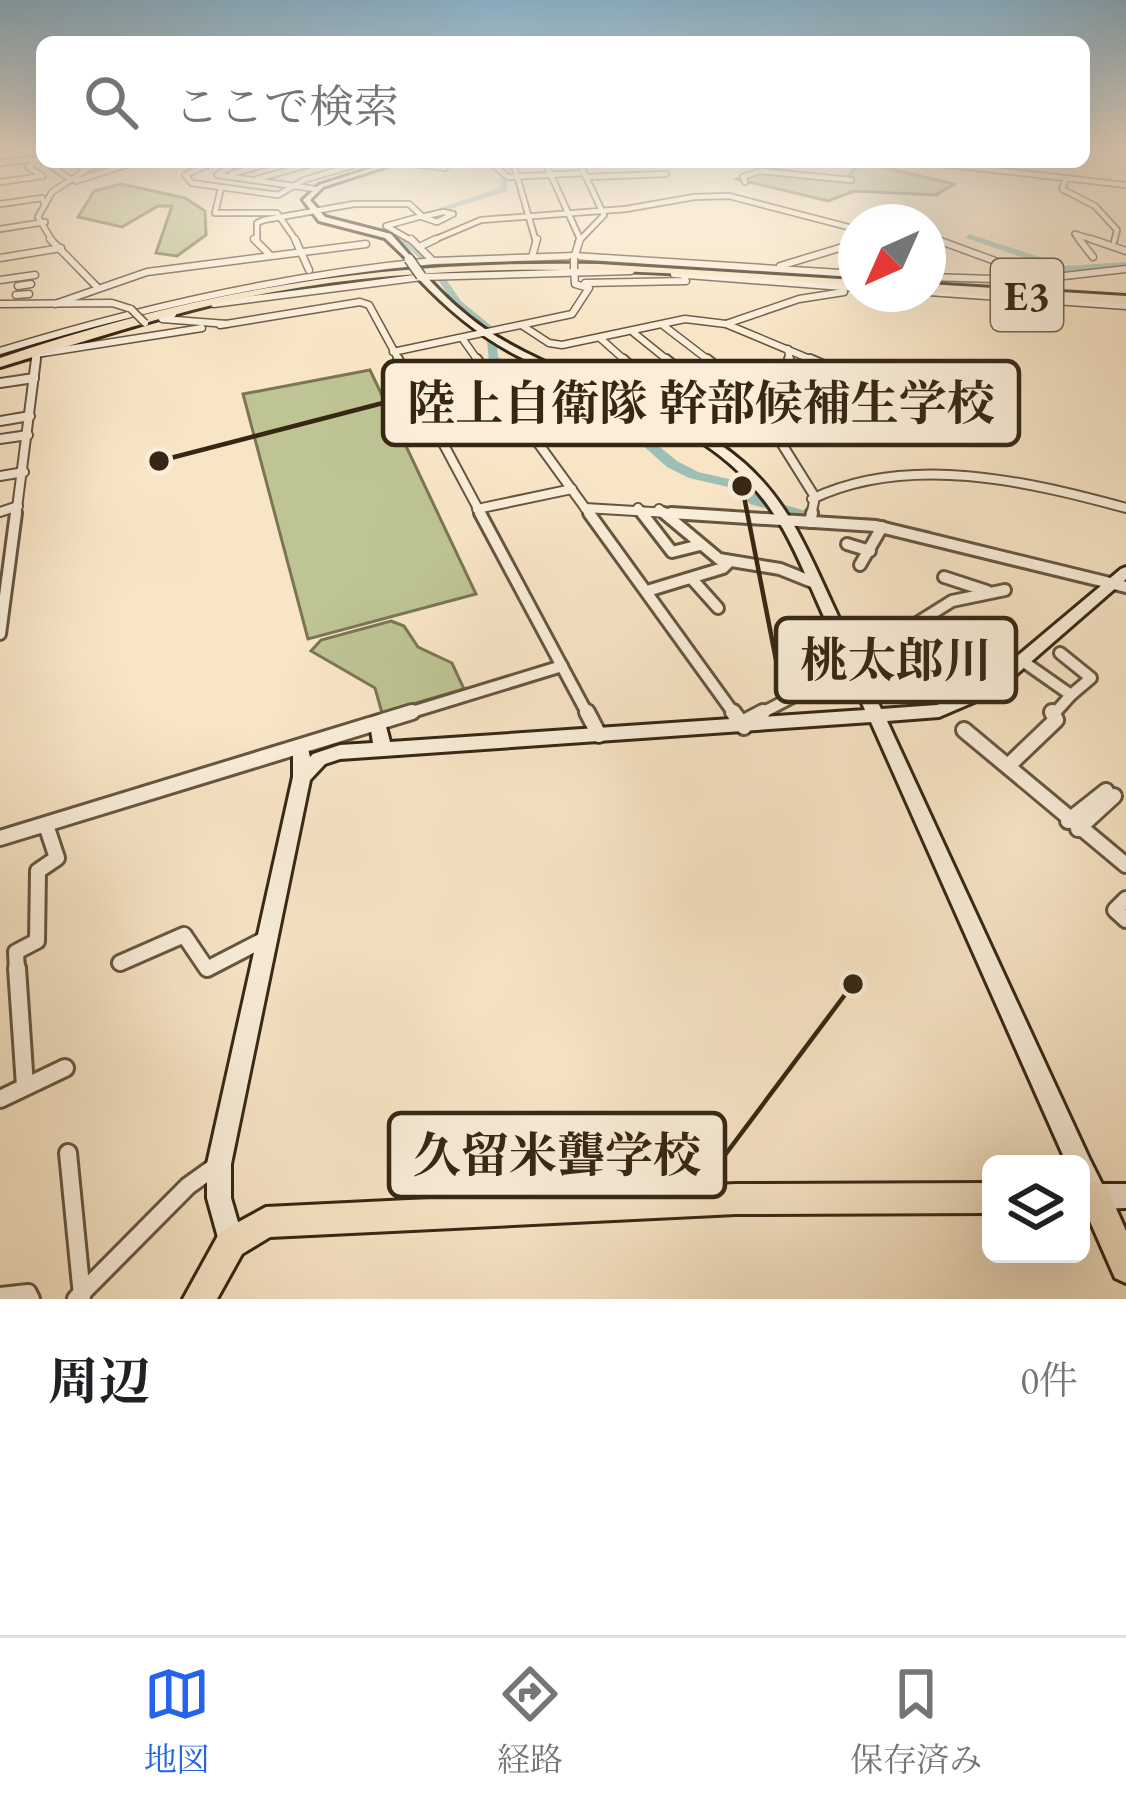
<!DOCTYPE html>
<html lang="ja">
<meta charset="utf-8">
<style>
:root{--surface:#fff;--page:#f6f6f6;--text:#202124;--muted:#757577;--line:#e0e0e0;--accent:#2563eb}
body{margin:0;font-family:"EB Garamond","Noto Serif JP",serif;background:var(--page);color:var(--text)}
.controls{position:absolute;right:36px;bottom:36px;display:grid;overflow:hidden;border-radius:18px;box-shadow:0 12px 48px #0002}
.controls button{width:108px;height:108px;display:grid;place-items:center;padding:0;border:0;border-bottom:3px solid var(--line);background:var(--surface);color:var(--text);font:60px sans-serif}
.compass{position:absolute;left:838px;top:204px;width:108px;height:108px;border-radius:50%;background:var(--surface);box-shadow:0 12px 48px #0002;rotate:225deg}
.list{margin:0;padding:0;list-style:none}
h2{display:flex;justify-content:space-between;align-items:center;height:156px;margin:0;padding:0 48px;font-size:51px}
h2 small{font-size:39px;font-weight:400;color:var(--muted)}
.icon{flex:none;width:66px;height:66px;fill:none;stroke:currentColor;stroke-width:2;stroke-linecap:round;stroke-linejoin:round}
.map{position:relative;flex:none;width:1126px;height:1299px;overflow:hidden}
.search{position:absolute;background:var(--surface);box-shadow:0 12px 48px #0002;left:36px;right:36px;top:36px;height:132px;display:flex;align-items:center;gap:30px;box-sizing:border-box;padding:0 42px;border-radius:18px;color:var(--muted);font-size:45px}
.sheet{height:336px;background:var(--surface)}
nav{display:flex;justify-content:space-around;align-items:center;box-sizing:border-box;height:168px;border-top:3px solid var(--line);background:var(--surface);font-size:33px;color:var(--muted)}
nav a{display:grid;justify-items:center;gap:6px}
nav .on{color:var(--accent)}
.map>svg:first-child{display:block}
</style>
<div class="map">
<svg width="1126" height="1299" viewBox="0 0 1126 1299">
<rect width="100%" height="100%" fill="#f8e5c6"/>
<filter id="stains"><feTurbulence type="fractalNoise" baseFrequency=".00167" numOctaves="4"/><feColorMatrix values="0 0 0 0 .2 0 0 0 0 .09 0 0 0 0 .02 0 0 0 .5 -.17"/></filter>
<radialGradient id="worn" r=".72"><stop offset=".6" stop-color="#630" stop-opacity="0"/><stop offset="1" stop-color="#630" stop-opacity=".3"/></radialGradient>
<!-- green -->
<g fill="#bec494" stroke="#7a7654" stroke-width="3">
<polygon points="861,162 954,184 936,195 854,191 828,201 737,179 762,168 847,178"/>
<polygon points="121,184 185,198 205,211 206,235 177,256 156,253 172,206 158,206 122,227 78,217 94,191"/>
<polygon points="370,370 476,594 308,639 243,394"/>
<polygon points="391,621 404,626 418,647 452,663 464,689 382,713 375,688 311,651 321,640"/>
</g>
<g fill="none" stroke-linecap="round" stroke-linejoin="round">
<!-- river -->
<g fill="#9dbfb7" fill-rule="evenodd">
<polygon points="501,177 508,179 507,191 428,216 421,214 500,188"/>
<polygon points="390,229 396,229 430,258 430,262 424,262 390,233"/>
<polygon points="969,234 1067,266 1126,262 1126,268 1066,272 966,238"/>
<polygon points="435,272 441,272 461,301 495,329 498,357 568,393 605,398 650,424 650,439 677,461 698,472 747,483 760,498 827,517 829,520 822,524 750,504 737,489 689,478 667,467 640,443 640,428 598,403 561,398 489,361 486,332 455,305 434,274"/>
<polygon points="866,517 929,530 936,534 929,538 861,524 859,521"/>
</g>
<!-- street-far5 casing -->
<g stroke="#665640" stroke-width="8">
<g id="street-far5">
<polyline points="42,159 71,180"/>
<polyline points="214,162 185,175 192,183 278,195 304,180 364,162"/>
<polyline points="239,162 217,175 315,189"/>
<polyline points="399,162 445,168 442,162"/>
<polyline points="490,162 508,177 584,173"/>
<polyline points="513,162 536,242"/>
<polyline points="545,162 580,239"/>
<polyline points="579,162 602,211"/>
<polyline points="825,162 857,162"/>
<polyline points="924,162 1126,185"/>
<polyline points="0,163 32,159"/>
<polyline points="86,169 106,162"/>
<polyline points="231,174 275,162"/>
<polyline points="587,177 666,174"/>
<polyline points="257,179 318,162"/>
<polyline points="1066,179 1062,189 1095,206 1117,230 1114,242"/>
<polyline points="76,181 135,162"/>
<polyline points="0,182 43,176 28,167 37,159"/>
<polyline points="745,182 743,177 760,171 851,180"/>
<polyline points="221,188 215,213 277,213 297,242"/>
<polyline points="0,204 42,198 45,205"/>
<polygon points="443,212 453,214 437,222 422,217"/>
<polyline points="0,229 45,222"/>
<polyline points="928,237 943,242"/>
<polyline points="53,242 38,217 52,192 86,170 74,162"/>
<polyline points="257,242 257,223 264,220 354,204 409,204 422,216 386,226 414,242"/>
<polyline points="429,242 481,220 626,209 694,197 729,196 856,229"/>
<polyline points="578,242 604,215 602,211"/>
<polyline points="1082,242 1075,234 1100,242"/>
</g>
</g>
<!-- street-far4 casing -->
<g stroke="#665640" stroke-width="9">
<g id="street-far4">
<polyline points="50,239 97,287"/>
<polyline points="254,239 269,254"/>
<polyline points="295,239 309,270"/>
<polyline points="411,239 433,261 574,256 856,274"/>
<polyline points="935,239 1036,276"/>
<polyline points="1079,239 1093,257"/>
<polyline points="1091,239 1126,251"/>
<polyline points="419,247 436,239"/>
<polyline points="532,257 537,239"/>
<polyline points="0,258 61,248"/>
<polyline points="574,258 580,239"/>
<polyline points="780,266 856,243"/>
<polyline points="674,274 856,288"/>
<polyline points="928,277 1029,280 1126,269"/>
<polyline points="0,280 35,275"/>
<polyline points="585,283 686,281 684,276"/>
<polyline points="18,286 31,284"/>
<polyline points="928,292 1126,306"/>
<polyline points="16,295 29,294"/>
<polyline points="0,304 112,303 131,309"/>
<polyline points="55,304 147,272 366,244"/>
<polyline points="214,304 422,277 631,271"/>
<polyline points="173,314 162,319 227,324"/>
<polyline points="726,324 799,299 844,292"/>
<polyline points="220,325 360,302 369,305 400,362"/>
<polyline points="523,326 549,343 562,345 685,319 726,324 817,362"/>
<polyline points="664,326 711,362"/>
<polyline points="634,333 670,362"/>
<polyline points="462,338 479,362"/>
<polyline points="600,338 627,362"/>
<polyline points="788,349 790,362"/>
<path d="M0 351C142 307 285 275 433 261"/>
<polyline points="393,352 572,314 589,288 575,284 574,269"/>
<polyline points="37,354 202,328"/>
<polyline points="36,362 37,354"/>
</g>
</g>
<!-- street-far3 casing -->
<g stroke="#665640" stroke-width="12">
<g id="street-far3">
<polyline points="398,359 482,516"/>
<polyline points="477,359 591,516"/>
<polyline points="623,359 653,386 723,371"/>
<polyline points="666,359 707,392"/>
<polyline points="707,359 740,384"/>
<polyline points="789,359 799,432 780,441 815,497 811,516"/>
<polyline points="810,359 831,368 898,371"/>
<polyline points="0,383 34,378"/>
<polyline points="0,421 30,416"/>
<polyline points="0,439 28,435"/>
<polyline points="0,476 24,472"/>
<path d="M812 499C908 453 1027 481 1126 508"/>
<polyline points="585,508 719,516"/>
<polyline points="638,508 644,516"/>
<polyline points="477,509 572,489"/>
<polyline points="659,509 668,516"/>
<polyline points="0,512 18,506"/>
<polyline points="16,516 36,359"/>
</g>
</g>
<!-- street-far2 casing -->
<g stroke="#665640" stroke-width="16">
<g id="street-far2">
<polyline points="480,513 588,715"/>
<polyline points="589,513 735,715"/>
<polyline points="642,513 672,552 700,545"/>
<polyline points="664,513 719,559 780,569 815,583"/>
<polyline points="671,513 876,526 1126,587"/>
<polyline points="810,522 812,513"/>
<polyline points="847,544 870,551"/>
<polyline points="860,565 882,527"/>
<polyline points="944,577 987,591"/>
<polyline points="692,579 718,608"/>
<polyline points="647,591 723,568 730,561"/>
<polyline points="0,634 16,513"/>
<polyline points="871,652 913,692 973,657 1002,677"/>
<polyline points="1021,660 1071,695 1091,678 1060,653"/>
<polyline points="402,715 562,666"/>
<polyline points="758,715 831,677 952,601 1005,590"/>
<polyline points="1053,715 1071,695"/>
</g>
</g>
<!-- street-far1 casing -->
<g stroke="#665640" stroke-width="20">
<g id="street-far1">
<polyline points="587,712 599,735"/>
<polyline points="733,712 744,727"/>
<polyline points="744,722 763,712"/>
<polyline points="964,730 1126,865"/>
<polyline points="1009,765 1056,720 1052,712"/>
<polyline points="1068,821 1106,791"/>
<polyline points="1078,829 1114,796"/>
<polyline points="0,838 412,712"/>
<polyline points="1126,899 1115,910 1126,920"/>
<polyline points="120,963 184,935 207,969 265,939"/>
<polyline points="17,971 16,952 37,941 38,871 57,858 46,825"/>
</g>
</g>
<!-- street casing -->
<g stroke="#665640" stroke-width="22">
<g id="street">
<polyline points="17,968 25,1086"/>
<polyline points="0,1099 65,1068"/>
<polyline points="68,1153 82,1296"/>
<polyline points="0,1296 28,1293 31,1299"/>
<polyline points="76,1299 188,1186 216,1166"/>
</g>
</g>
<!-- secondary casing -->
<g stroke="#362714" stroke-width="6">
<g id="secondary">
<polygon points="391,162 400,162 323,187 310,200 325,217 391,234 413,259 409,261 385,238 319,221 303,200 319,185"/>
<path d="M418 274H424C443 295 462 313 485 329 565 383 670 398 744 463 788 502 807 549 831 601 848 637 864 673 881 709L937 705 983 685 1121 569 1126 567V579L995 693 939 717 887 721 1089 1158 1102 1184H1126V1208L1095 1209 1086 1206 1081 1195V1164H1067L871 722 340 759 325 764 310 780 231 1164V1198L244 1243 240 1252 231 1256 222 1252 207 1198V1164L293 777V750L295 745 301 743 307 745 310 757 313 754 340 745 373 743 370 724 372 719 378 717 384 719 390 742 865 710C849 673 833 637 817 601 796 553 781 514 743 476 683 415 592 394 518 356 479 336 448 310 418 278Z"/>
</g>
</g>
<!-- primary casing -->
<g stroke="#362714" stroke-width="6">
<g id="primary">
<polygon points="1081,1182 1095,1182 1106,1186 1126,1231 1126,1283 1115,1278 1086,1212 1081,1212"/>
<polygon points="991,1183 991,1213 736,1214 270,1237 242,1254 217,1299 183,1299 220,1232 266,1207 736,1184"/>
</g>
</g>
<!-- highway casing -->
<g stroke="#362714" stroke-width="6">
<g id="highway">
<path d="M599 264 856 280V286C662 271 466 256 273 292 179 309 91 340 0 367V358C206 288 382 260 599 264Z"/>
<polygon points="928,284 1126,296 1126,304 928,292"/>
</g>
</g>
<!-- street-far5 -->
<use href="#street-far5" stroke="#faeeda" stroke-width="4.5"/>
<!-- street-far4 -->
<use href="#street-far4" stroke="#faeeda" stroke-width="6"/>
<!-- street-far3 -->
<use href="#street-far3" stroke="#faeeda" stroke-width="8"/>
<!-- street-far2 -->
<use href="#street-far2" stroke="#faeeda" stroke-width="10"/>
<!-- street-far1 -->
<use href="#street-far1" stroke="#faeeda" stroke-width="14"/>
<!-- street -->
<use href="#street" stroke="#faeeda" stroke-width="16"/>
<!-- secondary -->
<use href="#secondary" fill="#faeeda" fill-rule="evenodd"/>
<!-- primary -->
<use href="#primary" fill="#f8e5c6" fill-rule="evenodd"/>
<!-- highway -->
<use href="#highway" fill="#f8e5c6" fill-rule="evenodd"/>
<!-- street-bridge casing -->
<g stroke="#665640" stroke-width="9" stroke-linecap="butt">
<g id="street-bridge">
<polyline points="574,258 574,269"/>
<polyline points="131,309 145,323"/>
</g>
</g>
<!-- secondary-bridge casing -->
<g stroke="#362714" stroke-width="12" stroke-linecap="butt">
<polyline id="secondary-bridge" points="409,259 421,276"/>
</g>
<!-- street-bridge -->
<use href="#street-bridge" stroke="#faeeda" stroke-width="6"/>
<!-- secondary-bridge -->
<use href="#secondary-bridge" stroke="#faeeda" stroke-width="9"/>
</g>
<!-- sky -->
<linearGradient id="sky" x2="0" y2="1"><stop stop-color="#8ab8d4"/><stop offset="0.45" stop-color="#fcf3e5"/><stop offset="1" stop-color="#fcf3e5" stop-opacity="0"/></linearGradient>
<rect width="1126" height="330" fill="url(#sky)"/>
<g text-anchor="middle" stroke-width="12" stroke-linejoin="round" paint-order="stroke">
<!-- shield labels -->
<rect fill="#faeeda" stroke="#71634f" stroke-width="3" x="991" y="259" width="72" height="72" rx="9"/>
<g font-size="42" font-weight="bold" fill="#362714">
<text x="1027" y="310">E3</text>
</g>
</g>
<!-- callouts -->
<path fill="none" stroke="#362714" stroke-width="4.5" d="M159 461L383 403M742 486L776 660M853 984L725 1155"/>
<g fill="#362714" stroke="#faeeda" stroke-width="4.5">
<circle cx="159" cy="461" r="12"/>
<circle cx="742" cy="486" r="12"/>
<circle cx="853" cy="984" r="12"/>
</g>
<g fill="#faeeda" stroke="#362714" stroke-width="4.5">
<rect x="383" y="361" width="636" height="84" rx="12"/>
<rect x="776" y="618" width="240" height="84" rx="12"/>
<rect x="389" y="1113" width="336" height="84" rx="12"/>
</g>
<g font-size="48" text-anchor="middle" font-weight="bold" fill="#362714">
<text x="701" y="420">陸上自衛隊 幹部候補生学校</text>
<text x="896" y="677">桃太郎川</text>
<text x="557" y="1172">久留米聾学校</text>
</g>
<rect width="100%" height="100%" filter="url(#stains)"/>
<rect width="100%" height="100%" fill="url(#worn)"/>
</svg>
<div class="controls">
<button><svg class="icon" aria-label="layers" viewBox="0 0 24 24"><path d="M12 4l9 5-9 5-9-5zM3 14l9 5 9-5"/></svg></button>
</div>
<svg class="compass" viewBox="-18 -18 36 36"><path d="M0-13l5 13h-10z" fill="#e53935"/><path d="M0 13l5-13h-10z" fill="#757577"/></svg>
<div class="search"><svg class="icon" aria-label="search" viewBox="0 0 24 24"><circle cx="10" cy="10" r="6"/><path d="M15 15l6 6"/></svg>ここで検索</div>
</div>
<section class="sheet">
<h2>周辺<small>0件</small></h2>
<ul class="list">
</ul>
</section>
<nav>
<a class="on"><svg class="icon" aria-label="map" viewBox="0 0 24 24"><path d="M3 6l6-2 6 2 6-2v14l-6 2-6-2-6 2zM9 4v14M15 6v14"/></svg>地図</a>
<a><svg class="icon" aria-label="directions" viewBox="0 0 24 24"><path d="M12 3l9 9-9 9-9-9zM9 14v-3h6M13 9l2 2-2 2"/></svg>経路</a>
<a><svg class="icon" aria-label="saved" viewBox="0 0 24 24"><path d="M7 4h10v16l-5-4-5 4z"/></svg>保存済み</a>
</nav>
